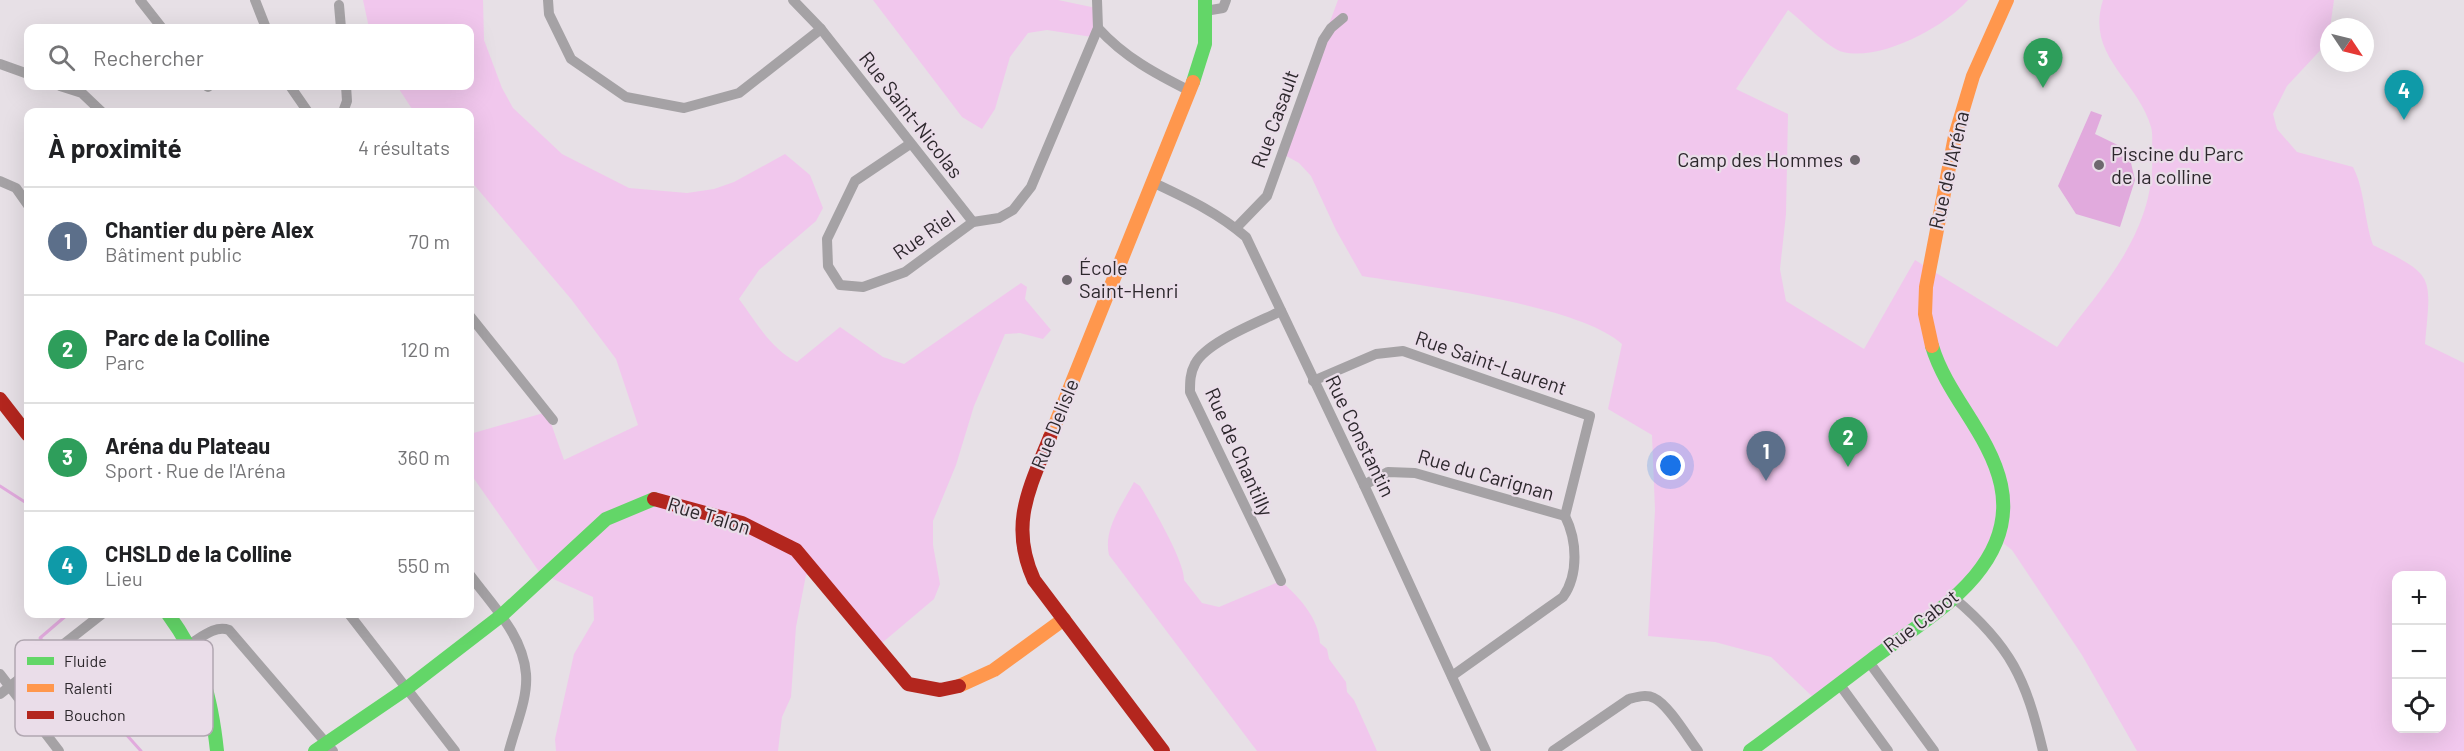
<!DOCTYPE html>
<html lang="fr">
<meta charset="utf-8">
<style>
:root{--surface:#fff;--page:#f2f2f2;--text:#202124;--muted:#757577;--line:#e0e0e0;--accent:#db2777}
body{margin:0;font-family:Barlow,sans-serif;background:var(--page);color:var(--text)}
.controls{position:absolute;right:18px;bottom:18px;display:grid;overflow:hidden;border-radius:12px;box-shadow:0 6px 24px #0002}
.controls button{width:54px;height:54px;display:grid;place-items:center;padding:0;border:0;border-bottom:2px solid var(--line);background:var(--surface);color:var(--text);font:30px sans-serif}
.compass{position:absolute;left:2320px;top:18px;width:54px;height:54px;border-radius:50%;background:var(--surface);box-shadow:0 6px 24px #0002;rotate:125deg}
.you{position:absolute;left:1671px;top:466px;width:21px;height:21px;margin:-15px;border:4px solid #fff;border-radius:50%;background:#1a73e8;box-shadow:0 0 0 9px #1a73e833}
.badge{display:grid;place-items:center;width:39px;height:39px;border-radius:50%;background:var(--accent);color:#fff;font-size:20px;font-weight:700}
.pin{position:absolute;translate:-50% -50px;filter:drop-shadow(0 2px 3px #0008)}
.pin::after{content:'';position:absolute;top:32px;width:21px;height:18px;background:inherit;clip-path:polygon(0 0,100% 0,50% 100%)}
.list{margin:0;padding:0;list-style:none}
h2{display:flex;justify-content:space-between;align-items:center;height:78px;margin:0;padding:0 24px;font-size:26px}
h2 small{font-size:20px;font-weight:400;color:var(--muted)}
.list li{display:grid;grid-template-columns:39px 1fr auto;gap:18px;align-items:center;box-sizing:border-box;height:108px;padding:0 24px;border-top:2px solid var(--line)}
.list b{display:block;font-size:22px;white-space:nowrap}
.list p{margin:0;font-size:20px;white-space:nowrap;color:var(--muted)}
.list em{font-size:20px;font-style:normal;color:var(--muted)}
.icon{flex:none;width:33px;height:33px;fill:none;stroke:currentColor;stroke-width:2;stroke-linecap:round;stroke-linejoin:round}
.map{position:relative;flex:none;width:2464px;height:751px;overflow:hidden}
.search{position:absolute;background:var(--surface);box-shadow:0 6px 24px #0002;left:24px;top:24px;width:450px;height:66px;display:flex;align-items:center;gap:15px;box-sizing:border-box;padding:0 21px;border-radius:12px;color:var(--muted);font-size:22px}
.panel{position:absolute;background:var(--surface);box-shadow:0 6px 24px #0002;left:24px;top:108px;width:450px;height:510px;border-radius:12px}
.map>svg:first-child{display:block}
</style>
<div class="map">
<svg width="2464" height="751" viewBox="0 0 2464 751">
<rect width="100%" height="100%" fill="#e7e0e6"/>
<!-- green -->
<g fill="#f1c7ed" fill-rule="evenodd">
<path d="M363 0H483L484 40 502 88 513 108 562 154 629 188 687 193 714 189 734 182 785 154 810 175 823 208 816 221 759 270 739 299C756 322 771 349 797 362L840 327 883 357 904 364 1021 283 1027 287 1025 299 1051 330 1043 339 1020 333 1005 334 974 406 956 465 933 521V545L940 584 934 599 876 648 810 574 806 575 796 627 791 697 782 717 778 751H556L555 739 574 654 594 620 593 597 540 573 470 473V434L547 412 564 460 638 425 616 359 571 299 470 180V112H414L397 86H470V28H369Z"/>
<polygon points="873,0 1058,0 1096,8 1092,37 1047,30 1028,33 1010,57 995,109 982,129 962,117"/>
<path d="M1338 0H1968C1943 28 1881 61 1843 52 1829 49 1801 20 1788 10L1736 89 1788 114 1786 214 1780 269 1786 301 1864 349 1915 260 2057 347C2102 286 2157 232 2152 150 2152 143 2153 134 2151 127 2138 80 2085 56 2103 0H2334L2328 42 2287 86 2273 114 2277 129 2297 152 2353 167C2365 190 2364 220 2373 245 2436 276 2431 275 2425 344L2464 363V751H2137L2082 655 2012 550 1998 539 1954 598 1818 702 1771 657 1715 642 1648 636 1655 510 1652 435 1608 409 1622 344C1579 305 1423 286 1362 276L1336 230 1311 176 1299 163 1281 153ZM2396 576H2442V728H2396Z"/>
<path d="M1134 482 1140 486C1151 504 1185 562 1184 580L1202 603 1219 607 1281 581C1298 596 1319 618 1320 643L1327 649 1329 659 1346 682 1347 692 1354 700 1377 751H1257L1109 555C1103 529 1122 505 1134 482Z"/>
</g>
<!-- water -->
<polygon fill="#e1aadd" points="2091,111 2102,115 2095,134 2128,150 2135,180 2120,227 2076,214 2058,186"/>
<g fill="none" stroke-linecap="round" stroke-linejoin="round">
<!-- stream -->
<g stroke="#e1aadd" stroke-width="3">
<polyline points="0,486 28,504"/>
<polyline points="49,648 40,638 68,614"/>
<polyline points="58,658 141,751"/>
</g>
<!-- street -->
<g stroke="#a5a2a5" stroke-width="10">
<polyline points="140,0 162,28"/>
<polyline points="255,0 266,28"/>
<polyline points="548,0 549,14 571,59 626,97 684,108 739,93 821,29"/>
<polyline points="793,0 821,29 973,222"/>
<polyline points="339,5 341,28"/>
<polyline points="1205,11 1223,8 1226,0"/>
<path d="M1098 28C1124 57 1156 74 1190 91"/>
<polyline points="0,64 28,74"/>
<polyline points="60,86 82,93 102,112"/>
<polyline points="207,86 208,87"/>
<polyline points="290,86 308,112"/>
<polyline points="343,112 347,101 346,86"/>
<polyline points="910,144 855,181 827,239 828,266 840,285 863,287 905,272 973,222 999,218 1013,210 1031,187 1098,28 1097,0"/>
<polyline points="0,181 16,188 28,205"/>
<path d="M1152 182C1186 198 1217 212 1246 237L1364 485 1486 751"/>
<polyline points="1236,228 1267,196 1323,40 1331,28 1343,18"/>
<polyline points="470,316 553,420"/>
<polyline points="1313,381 1376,354 1403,351 1590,416 1565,516"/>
<polyline points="1364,485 1388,472 1415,473 1565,516"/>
<path d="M470 575C492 605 523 635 526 674 528 699 515 727 509 751"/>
<path d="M1281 581 1190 392C1190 382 1190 373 1195 364 1206 342 1259 322 1281 311"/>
<path d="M1954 598C2011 646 2026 679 2043 751"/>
<polyline points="349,614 455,751"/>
<path d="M190 644C202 637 215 625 229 630L333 751"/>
<polyline points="1869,662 1934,751"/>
<polyline points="0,674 59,751"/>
<path d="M1452 676 1563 597C1579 574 1577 540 1565 516"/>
<polyline points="1840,685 1888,751"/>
<polyline points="0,694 102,614"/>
<path d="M1553 751 1629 699C1637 697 1646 694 1654 698 1668 704 1688 738 1698 751"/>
</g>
<!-- fast -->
<g stroke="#63d668" stroke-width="14">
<polyline points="1193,82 1205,44 1205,0"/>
<path d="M168 614C201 659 211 695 217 751"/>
<polyline points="315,751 406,689 502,615 606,519 654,499"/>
<path d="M1750 751C1791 721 1830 691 1871 660 1927 618 2019 569 2001 485 1990 434 1947 396 1932 346"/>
</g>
<!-- slow -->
<g stroke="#ff974d" stroke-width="14">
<polyline points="1932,346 1925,314 1926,287 1955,136 1973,76 2007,0"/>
<polyline points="1050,437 1193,82"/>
<polyline points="959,686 994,670 1064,619"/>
</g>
<!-- jam -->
<g stroke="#b3261e" stroke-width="14">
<polyline points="0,399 28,435"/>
<path d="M1050 437C1029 489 1009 525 1034 580L1163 751"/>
<polyline points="654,499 742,523 796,550 908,684 940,690 959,686"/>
</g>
</g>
<!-- markers -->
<g fill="#6e686e" stroke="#eadde9" stroke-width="2">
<circle cx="1855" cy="160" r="6"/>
<circle cx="2099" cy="165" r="6"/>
<circle cx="1067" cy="280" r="6"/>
</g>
<g text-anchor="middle" stroke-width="4.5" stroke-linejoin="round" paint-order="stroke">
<!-- street labels -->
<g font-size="20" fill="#2d282d" stroke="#eadde9">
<text transform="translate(911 115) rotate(52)" y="7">Rue Saint-Nicolas</text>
<text transform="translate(1275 119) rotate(-70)" y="7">Rue Casault</text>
<text transform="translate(1949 170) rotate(-77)" y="7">Rue de l'Aréna</text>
<text transform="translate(924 235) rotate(-35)" y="7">Rue Riel</text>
<text transform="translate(1491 363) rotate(19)" y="7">Rue Saint-Laurent</text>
<text transform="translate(1055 424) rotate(-68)" y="7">Rue Delisle</text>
<text transform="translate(1360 436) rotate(64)" y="7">Rue Constantin</text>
<text transform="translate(1239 452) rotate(66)" y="7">Rue de Chantilly</text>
<text transform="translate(1486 475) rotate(16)" y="7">Rue du Carignan</text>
<text transform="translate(709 516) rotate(17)" y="7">Rue Talon</text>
<text transform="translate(1921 621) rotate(-38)" y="7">Rue Cabot</text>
</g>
<!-- poi labels -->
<g font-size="20" fill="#2d282d" stroke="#eadde9" text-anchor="start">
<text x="2111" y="161">Piscine du Parc<tspan x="2111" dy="23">de la colline</tspan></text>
<text x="1843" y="167" text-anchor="end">Camp des Hommes</text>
<text x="1079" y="275">École<tspan x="1079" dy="23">Saint-Henri</tspan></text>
</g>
</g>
<!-- legend -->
<rect x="15" y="640" width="198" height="96" rx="9" fill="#eadde9" stroke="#b1a7b1" stroke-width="1.5"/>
<rect x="27" y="657" width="27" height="8" fill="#63d668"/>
<rect x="27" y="684" width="27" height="8" fill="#ff974d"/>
<rect x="27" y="711" width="27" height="8" fill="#b3261e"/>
<g font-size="16" fill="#2d282d">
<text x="64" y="667">Fluide</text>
<text x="64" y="694">Ralenti</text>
<text x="64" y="721">Bouchon</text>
</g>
</svg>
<div class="controls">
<button>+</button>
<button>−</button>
<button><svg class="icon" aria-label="locate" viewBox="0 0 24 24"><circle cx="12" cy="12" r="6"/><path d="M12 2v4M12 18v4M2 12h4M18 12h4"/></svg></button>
</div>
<svg class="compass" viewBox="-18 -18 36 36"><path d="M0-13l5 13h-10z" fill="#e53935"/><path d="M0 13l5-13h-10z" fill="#757577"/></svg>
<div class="you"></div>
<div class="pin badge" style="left:1766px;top:481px;background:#5c6f8a">1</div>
<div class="pin badge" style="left:1848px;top:467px;background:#2e9e5b">2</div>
<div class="pin badge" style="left:2043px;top:88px;background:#2e9e5b">3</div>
<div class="pin badge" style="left:2404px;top:120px;background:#0f9aa8">4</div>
<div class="search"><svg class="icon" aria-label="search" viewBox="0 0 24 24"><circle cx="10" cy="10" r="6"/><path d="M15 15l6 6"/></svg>Rechercher</div>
<section class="panel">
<h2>À proximité<small>4 résultats</small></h2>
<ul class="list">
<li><span class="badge" style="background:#5c6f8a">1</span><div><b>Chantier du père Alex</b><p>Bâtiment public</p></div><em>70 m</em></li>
<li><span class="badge" style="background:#2e9e5b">2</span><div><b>Parc de la Colline</b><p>Parc</p></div><em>120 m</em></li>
<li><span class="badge" style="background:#2e9e5b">3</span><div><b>Aréna du Plateau</b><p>Sport · Rue de l'Aréna</p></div><em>360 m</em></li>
<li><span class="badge" style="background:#0f9aa8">4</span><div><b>CHSLD de la Colline</b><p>Lieu</p></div><em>550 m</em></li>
</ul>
</section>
</div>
